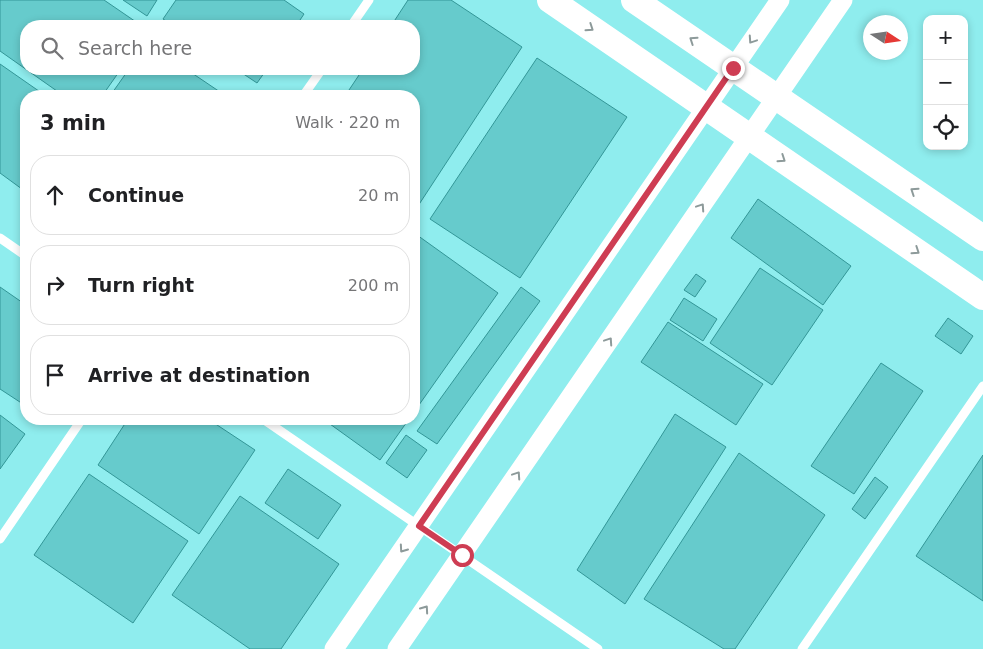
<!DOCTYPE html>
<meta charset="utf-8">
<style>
:root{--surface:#fff;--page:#f2f2f2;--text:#202124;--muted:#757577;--line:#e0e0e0}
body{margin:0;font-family:"DejaVu Sans",sans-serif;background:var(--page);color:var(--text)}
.controls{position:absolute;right:15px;top:15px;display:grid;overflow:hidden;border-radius:10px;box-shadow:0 2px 8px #0003}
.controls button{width:45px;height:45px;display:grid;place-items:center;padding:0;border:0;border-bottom:1px solid var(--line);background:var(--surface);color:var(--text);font:25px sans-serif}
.compass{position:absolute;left:863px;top:15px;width:45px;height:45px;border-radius:50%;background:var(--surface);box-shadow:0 2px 8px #0003;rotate:102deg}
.stop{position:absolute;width:15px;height:15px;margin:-11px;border:4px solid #ce3d53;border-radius:50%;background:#fff}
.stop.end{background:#ce3d53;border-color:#fff;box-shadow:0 1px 5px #0008}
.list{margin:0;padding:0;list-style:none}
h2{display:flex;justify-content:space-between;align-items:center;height:65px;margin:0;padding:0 20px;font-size:21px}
h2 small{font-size:16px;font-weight:400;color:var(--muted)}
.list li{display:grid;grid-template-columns:32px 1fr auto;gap:15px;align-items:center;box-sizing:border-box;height:80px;margin:0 10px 10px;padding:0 10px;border:1px solid var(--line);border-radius:20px}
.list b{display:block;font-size:19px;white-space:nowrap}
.list em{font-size:16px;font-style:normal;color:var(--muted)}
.icon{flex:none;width:28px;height:28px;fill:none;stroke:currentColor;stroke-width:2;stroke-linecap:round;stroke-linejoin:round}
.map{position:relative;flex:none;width:983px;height:649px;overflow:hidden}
.search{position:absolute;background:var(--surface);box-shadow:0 2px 8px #0003;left:20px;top:20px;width:400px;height:55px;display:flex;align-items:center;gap:12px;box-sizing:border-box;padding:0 18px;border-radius:20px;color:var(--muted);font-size:19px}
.panel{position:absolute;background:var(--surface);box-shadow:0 2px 8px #0003;left:20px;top:90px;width:400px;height:335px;border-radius:20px}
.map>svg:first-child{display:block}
</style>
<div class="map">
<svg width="983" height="649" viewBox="0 0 983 649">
<rect width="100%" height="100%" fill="#8fedee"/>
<!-- building -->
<g fill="#66cbcc" stroke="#339697">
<polygon points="0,0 104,0 142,26 26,26 26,69 121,69 102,96 64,96 0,51"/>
<polygon points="123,0 157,0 147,16"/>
<polygon points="176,0 284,0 304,14 296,26 174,26 163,19"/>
<polygon points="408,0 451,0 522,47 416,209 414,208 414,96 345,96 363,69 414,69 414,26 391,26"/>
<polygon points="537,58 627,117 520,278 430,219"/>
<polygon points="0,64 46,96 26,96 26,192 0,173"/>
<polygon points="129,69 186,69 226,96 110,96"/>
<polygon points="236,69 267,69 257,83"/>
<polygon points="758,199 851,266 823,305 731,238"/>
<polygon points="417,235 498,293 414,412 414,240"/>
<polygon points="760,268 823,310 772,385 710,343"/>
<polygon points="696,274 706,281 695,297 684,290"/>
<polygon points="0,287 26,305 26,406 0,389"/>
<polygon points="521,287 540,301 437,444 417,431"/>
<polygon points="684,298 717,319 703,341 670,320"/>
<polygon points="948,318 973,336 961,354 935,336"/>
<polygon points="668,322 763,384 736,425 641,362"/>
<polygon points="881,363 923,391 854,494 811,466"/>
<polygon points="675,414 726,447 625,604 577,570"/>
<polygon points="0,415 25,434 0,469"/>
<polygon points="128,419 208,419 255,450 199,534 98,465"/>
<polygon points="323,419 409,419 380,460"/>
<polygon points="406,435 427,450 407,478 386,463"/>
<polygon points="739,453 825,515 735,649 724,649 644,599"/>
<polygon points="983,455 983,601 916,556"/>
<polygon points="288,469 341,505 318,539 265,503"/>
<polygon points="89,474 188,541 133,623 34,555"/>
<polygon points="875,477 888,487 865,519 852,509"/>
<polygon points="240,496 339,564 281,649 250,649 172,595"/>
</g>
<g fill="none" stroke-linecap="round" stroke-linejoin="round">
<!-- lane -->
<g stroke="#fff" stroke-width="9">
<polyline points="351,26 369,0"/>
<polyline points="303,96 322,69"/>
<polyline points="0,238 26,256"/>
<polyline points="263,419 598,649"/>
<polyline points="0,539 82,419"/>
<polyline points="802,649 983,386"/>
</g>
<!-- street -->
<g stroke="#fff" stroke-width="19">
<polyline points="334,649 780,0"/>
<polyline points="397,649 843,0"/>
</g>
<!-- secondary -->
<g stroke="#fff" stroke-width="26">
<polyline points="550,0 983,297"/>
<polyline points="634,0 983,238"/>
</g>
</g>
<!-- one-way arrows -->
<defs><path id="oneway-chevron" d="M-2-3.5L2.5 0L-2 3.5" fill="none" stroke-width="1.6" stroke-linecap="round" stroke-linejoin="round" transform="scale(1.25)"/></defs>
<g stroke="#8d9a9a">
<use href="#oneway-chevron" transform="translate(590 28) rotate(34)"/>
<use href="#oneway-chevron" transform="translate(693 40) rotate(-146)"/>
<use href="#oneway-chevron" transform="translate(752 40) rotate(124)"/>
<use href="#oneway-chevron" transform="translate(782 159) rotate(34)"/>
<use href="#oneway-chevron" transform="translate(914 191) rotate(-146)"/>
<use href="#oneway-chevron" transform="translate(701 207) rotate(-56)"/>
<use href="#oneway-chevron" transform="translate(916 251) rotate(34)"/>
<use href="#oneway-chevron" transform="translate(609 341) rotate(-56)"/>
<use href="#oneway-chevron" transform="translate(517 475) rotate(-56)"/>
<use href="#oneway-chevron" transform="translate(403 549) rotate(125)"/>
<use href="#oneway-chevron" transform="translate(425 609) rotate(-55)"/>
</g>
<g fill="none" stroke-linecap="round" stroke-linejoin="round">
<!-- route -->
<polyline stroke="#ce3d53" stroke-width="6" points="462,555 419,526 733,68"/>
</g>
</svg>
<div class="controls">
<button>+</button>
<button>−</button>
<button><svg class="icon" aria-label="locate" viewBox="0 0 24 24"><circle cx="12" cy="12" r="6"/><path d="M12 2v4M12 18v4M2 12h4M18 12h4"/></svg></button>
</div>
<svg class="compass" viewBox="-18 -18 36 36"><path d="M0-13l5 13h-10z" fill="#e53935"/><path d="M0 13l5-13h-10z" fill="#757577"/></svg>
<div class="stop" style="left:462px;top:555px"></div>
<div class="stop end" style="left:733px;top:68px"></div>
<div class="search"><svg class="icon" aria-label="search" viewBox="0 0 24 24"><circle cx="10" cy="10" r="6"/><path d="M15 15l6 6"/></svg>Search here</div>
<section class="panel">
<h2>3 min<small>Walk · 220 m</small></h2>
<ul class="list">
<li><svg class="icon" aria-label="ahead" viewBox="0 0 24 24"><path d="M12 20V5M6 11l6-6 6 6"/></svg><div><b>Continue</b></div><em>20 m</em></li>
<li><svg class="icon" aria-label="right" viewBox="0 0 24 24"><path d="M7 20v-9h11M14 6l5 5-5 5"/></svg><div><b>Turn right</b></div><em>200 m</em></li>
<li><svg class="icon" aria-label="arrive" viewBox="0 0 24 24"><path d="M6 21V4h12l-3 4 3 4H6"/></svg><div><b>Arrive at destination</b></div></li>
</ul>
</section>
</div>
